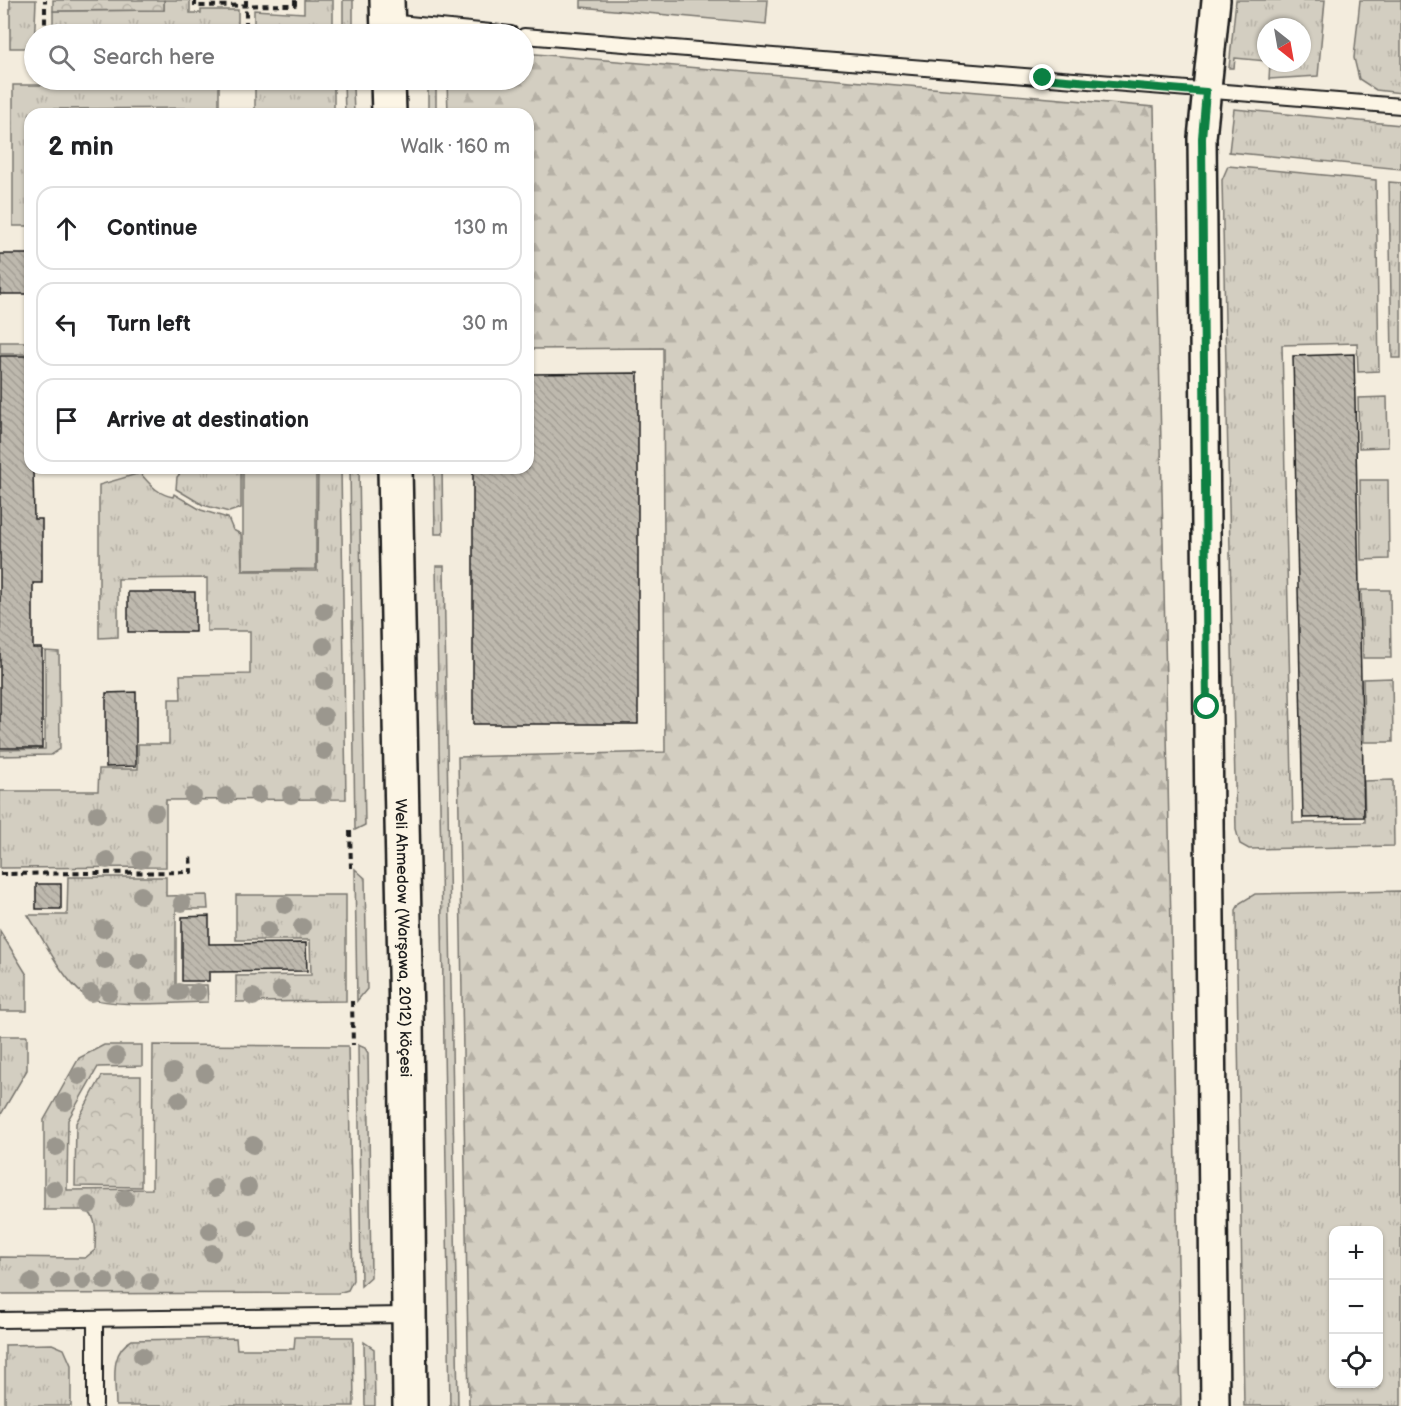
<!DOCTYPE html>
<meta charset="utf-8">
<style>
:root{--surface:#fff;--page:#f6f6f6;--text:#202124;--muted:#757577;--line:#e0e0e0}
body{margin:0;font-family:"Balsamiq Sans",sans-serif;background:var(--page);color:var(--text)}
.controls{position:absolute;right:18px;bottom:18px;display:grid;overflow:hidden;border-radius:12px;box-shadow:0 2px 4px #0004}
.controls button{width:54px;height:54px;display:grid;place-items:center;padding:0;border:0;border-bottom:2px solid var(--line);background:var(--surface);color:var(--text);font:30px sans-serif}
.compass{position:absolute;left:1257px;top:18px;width:54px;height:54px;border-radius:50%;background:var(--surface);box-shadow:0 2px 4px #0004;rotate:149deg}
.stop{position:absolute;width:18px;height:18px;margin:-14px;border:4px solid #0b8043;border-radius:50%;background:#fff}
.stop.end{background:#0b8043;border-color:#fff;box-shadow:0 2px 6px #0008}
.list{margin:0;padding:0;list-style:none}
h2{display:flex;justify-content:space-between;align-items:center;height:78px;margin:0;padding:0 24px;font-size:26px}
h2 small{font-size:20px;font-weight:400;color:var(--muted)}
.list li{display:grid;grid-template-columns:39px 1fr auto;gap:18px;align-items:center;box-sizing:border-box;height:84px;margin:0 12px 12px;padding:0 12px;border:2px solid var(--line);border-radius:18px}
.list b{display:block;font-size:22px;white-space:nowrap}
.list em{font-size:20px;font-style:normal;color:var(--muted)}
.icon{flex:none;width:33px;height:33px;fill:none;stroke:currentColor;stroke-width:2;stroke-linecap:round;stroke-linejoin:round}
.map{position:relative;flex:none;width:1401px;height:1406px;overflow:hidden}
.search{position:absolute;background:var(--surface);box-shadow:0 2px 4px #0004;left:24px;top:24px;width:510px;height:66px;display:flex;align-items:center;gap:15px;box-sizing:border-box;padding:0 21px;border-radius:33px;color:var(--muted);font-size:22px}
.panel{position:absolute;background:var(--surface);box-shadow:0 2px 4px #0004;left:24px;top:108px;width:510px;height:366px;border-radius:18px}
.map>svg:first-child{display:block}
</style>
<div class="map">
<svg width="1401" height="1406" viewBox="0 0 1401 1406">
<defs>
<pattern id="grass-tufts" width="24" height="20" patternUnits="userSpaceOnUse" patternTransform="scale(1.5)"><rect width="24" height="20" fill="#d3cec1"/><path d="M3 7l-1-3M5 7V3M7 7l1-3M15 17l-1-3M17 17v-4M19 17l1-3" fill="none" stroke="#b5b0a5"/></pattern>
<pattern id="forest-firs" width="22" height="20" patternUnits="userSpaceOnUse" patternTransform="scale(1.5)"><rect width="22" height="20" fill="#d3cec1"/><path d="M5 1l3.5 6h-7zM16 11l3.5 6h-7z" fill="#b5b0a5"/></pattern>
<pattern id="park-crowns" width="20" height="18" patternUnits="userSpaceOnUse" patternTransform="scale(1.5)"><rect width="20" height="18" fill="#d3cec1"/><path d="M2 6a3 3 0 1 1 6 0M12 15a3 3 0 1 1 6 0" fill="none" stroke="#b5b0a5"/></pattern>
<pattern id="building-back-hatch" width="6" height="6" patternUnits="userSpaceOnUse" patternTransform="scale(1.5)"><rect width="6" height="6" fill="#beb9ae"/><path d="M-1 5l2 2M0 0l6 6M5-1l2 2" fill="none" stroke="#a39e95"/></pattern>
</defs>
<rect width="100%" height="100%" fill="#f3ecdd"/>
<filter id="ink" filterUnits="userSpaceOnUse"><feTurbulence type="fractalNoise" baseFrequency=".0167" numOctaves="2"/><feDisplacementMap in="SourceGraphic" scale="12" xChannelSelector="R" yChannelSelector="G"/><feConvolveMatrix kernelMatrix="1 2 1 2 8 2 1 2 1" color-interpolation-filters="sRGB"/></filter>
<g filter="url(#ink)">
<!-- grass -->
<g fill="url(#grass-tufts)" stroke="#78756e" stroke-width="1.5" fill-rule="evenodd">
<polygon points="10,0 36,0 34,48 10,48"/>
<polygon points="164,0 190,0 190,13 201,13 201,10 238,10 238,34 53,34 53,11 164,10"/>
<polygon points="304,0 333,0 333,34 254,34 254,10 304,13"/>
<rect x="343" y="0" width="10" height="34"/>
<polygon points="1236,0 1325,0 1318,76 1269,79 1270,63 1302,63 1302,27 1266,27 1266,61 1235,58 1234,68 1229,68"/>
<polygon points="1360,0 1401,0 1401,93 1376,90 1359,79 1354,58"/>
<rect x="428" y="80" width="8" height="34"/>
<polygon points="334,81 334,114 255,114 255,85"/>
<polygon points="344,81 353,88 354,114 345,114"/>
<polygon points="13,85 219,85 219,108 53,109 53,114 30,114 30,226 13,226"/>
<polygon points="1234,109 1401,125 1401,169 1229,152"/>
<polygon points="1228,166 1376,180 1379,371 1358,372 1357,343 1282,345 1293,823 1365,822 1364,781 1393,780 1394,846 1249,849 1240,844 1236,830 1222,180"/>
<polygon points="1389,182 1401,183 1401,358 1392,358"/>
<rect x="0" y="342" width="30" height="12"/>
<polygon points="1387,397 1388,447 1359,448 1358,398"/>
<polygon points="185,468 241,468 241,508 229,512 203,505 176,489 177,477"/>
<path d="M318 468H341L346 799 166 800V867L0 868V791H98L99 769H138V744H169V699H181L180 675 250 674V631H207V578L118 579V637L99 638V485L140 473C150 484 157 494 173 497L174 494 201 510 228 518 233 530 241 534 242 571H317Z"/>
<polygon points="350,468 359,468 365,825 355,830"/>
<polygon points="434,468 442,468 443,534 435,534"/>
<polygon points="1360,480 1388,480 1389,559 1361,560"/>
<polygon points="436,566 444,566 458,1406 450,1406"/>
<polygon points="1361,590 1390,590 1391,658 1363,658"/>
<polygon points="45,651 59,652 60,749 51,755 0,756 0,750 45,749"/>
<polygon points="1392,678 1393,742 1364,742 1363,679"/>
<polygon points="355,869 365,878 367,989 357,1001"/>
<path d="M68 877H166V896L207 895 208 909H176V985H207L208 1002C180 1002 104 1009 84 995 62 979 43 938 28 915H67Z"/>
<path d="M1401 891V1406H1244L1236 910 1240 903 1255 894ZM1334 1230H1378V1384H1334Z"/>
<polygon points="236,895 346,895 346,1001 236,1002 236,976 311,975 310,940 236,940"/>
<polygon points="0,931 27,975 27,1011 0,1011"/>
<polygon points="0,1036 27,1036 27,1070 0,1116"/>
<path d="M104 1045H142V1066L98 1067 68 1120 67 1190 152 1189 153 1045 348 1046 353 1280 348 1290 338 1293 0 1294V1257L85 1258 95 1250C95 1236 99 1218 86 1210H44V1120L79 1058Z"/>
<polygon points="358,1045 365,1048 368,1053 371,1277 361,1286"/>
<path d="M295 1337H353L354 1406H116C116 1383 108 1352 132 1340L236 1338 237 1349H294Z"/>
<polygon points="364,1342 374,1349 375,1406 365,1406"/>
<polygon points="52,1344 64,1349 71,1365 71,1406 5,1406 5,1345"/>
</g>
<!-- forest -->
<polygon fill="url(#forest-firs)" stroke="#78756e" stroke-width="1.5" points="524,53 1154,107 1181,1406 469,1406 458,757 665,752 663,348 528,349 528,114 448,114 447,80 524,80"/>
<!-- park -->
<g fill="url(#park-crowns)" stroke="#78756e" stroke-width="1.5">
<polygon points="53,0 164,0 164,10 53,11"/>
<polygon points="102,1076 141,1076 141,1187 75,1186 76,1123"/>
</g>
<!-- pitch -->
<g fill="#d3cec1" stroke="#78756e" stroke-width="1.5">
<polygon points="581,0 768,0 766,24 581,7"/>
<polygon points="243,468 316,468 316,569 243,570"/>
</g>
<!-- building -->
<g fill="url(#building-back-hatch)" stroke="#1c1c1c" stroke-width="1.5">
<rect x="0" y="254" width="30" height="40"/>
<polygon points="1354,354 1364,817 1303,818 1293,356"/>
<polygon points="0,356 30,356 30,468 33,468 34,519 42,519 42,583 33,583 33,648 42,648 42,748 0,748"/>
<polygon points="638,373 638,724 473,724 473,468 528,468 528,374"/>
<rect x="128" y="592" width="67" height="40"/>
<polygon points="136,692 136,766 106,767 106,693"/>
<rect x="36" y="884" width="25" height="25"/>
<polygon points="209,916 209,944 306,943 307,971 209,972 209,981 182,981 182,917"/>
</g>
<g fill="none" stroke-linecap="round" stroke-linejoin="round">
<!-- lane casing -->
<g stroke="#1c1c1c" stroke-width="18">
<g id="lane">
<polyline points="388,22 511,34"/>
<polyline points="524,36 1401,106"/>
<polyline points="0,1320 409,1315"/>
<polyline points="95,1406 95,1319"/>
</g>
</g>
<!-- street casing -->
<g stroke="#1c1c1c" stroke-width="32">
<polyline id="street" points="1215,1406 1202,138 1216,0"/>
</g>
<!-- secondary casing -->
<g stroke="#1c1c1c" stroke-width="38">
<g id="secondary">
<polyline points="387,0 388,34"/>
<polyline points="388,80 389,114"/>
<path id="s1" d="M395 468 406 1021 410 1406"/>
</g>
</g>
<!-- path -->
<g stroke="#1c1c1c" stroke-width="4" stroke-dasharray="6 4.5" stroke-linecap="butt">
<polyline points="195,0 195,6 295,5 295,0"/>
<polyline points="246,0 246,34"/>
<polyline points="45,34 45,0"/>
<polyline points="339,81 339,80"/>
<polyline points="350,831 351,868"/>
<polyline points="0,874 191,872 190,854"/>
<polyline points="352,1001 353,1045"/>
</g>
<!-- lane -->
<use href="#lane" stroke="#fcf5e5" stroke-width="14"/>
<!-- street -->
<use href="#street" stroke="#fcf5e5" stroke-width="27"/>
<!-- secondary -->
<use href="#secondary" stroke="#fcf5e5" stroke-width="33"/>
</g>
<!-- trees -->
<g fill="#9b978e">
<circle cx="324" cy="611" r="9"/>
<circle cx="324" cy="646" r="9"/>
<circle cx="324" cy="681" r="9"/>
<circle cx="324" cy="716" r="9"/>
<circle cx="324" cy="751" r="9"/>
<circle cx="323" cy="794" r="9"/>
<circle cx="258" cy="795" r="9"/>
<circle cx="291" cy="795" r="9"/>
<circle cx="193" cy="796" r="9"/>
<circle cx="226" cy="796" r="9"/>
<circle cx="155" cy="812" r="9"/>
<circle cx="97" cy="814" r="9"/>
<circle cx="107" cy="860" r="9"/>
<circle cx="141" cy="860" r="9"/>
<circle cx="141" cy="895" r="9"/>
<circle cx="182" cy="903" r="9"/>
<circle cx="285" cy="905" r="9"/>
<circle cx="302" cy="927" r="9"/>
<circle cx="103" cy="929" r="9"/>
<circle cx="268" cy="930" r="9"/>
<circle cx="105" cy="961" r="9"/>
<circle cx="139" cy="961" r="9"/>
<circle cx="281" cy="990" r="9"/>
<circle cx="109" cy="992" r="9"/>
<circle cx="144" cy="992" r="9"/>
<circle cx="179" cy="992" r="9"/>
<circle cx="197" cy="992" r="9"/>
<circle cx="91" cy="993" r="9"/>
<circle cx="253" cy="997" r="9"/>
<circle cx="116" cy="1056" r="9"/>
<circle cx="173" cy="1072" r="9"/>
<circle cx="205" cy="1073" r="9"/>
<circle cx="79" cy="1076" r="9"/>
<circle cx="179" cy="1100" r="9"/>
<circle cx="65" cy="1102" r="9"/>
<circle cx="253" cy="1145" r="9"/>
<circle cx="56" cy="1147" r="9"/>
<circle cx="248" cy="1187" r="9"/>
<circle cx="215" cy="1188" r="9"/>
<circle cx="54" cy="1189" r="9"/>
<circle cx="125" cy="1198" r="9"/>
<circle cx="89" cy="1205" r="9"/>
<circle cx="248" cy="1228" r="9"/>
<circle cx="210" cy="1231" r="9"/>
<circle cx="212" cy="1253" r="9"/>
<circle cx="60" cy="1281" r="9"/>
<circle cx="83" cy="1281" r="9"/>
<circle cx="105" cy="1281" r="9"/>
<circle cx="127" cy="1281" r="9"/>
<circle cx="150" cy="1281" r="9"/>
<circle cx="31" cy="1282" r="9"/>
<circle cx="142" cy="1356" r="9"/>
</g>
</g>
<g fill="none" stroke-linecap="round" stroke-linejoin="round" filter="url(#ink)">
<!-- route -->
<polyline stroke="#0b8043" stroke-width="8" points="1043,78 1206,92 1202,138 1207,707"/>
</g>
<g text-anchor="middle" stroke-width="4.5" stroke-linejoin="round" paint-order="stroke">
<!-- street labels -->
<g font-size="16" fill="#1c1c1c" stroke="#fcf5e5">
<text dy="6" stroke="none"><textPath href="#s1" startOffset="470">Weli Ahmedow (Warşawa, 2012) köçesi</textPath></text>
</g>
</g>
</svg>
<div class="controls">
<button>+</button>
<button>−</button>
<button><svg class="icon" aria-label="locate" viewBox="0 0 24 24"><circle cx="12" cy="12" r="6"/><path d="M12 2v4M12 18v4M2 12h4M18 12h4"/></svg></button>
</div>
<svg class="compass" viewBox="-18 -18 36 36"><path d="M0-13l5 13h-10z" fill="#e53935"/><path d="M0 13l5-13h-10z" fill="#757577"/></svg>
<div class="stop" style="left:1207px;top:707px"></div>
<div class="stop end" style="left:1043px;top:78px"></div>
<div class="search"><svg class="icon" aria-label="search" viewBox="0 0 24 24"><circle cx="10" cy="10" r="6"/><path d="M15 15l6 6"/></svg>Search here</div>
<section class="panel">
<h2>2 min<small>Walk · 160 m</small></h2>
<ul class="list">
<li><svg class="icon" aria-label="ahead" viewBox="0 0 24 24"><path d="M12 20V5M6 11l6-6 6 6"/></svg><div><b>Continue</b></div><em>130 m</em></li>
<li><svg class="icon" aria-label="left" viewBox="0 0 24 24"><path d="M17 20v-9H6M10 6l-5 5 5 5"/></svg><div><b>Turn left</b></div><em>30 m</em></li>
<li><svg class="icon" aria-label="arrive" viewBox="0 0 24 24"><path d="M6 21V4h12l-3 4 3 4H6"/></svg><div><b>Arrive at destination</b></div></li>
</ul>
</section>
</div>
